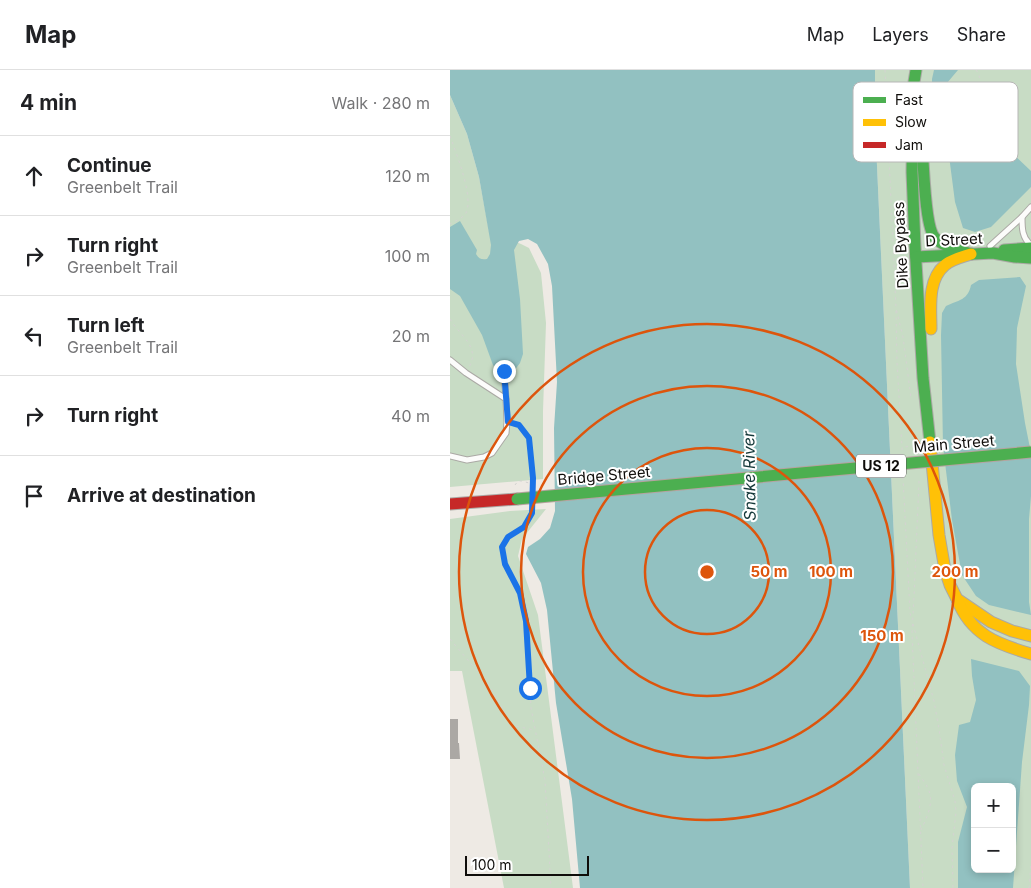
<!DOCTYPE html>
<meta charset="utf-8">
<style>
:root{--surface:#fff;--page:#f2f2f2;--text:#202124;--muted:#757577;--line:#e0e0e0}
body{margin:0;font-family:Inter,sans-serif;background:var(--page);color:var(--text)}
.controls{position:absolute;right:15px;bottom:15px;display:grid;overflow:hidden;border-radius:8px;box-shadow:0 2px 8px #0003}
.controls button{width:45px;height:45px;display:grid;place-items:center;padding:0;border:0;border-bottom:1px solid var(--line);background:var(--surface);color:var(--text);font:25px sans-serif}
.scale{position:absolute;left:15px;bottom:12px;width:124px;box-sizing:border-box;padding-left:5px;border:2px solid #0f0d0a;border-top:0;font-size:14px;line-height:18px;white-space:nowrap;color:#0f0d0a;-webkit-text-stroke:4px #fff;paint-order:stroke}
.stop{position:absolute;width:15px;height:15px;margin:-11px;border:4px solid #1a73e8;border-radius:50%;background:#fff}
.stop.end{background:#1a73e8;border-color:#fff;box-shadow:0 1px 5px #0008}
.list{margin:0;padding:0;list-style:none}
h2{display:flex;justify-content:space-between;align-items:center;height:65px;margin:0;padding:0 20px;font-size:21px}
h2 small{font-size:16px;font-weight:400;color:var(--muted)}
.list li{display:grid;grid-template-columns:32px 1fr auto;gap:15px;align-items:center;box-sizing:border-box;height:80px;padding:0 20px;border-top:1px solid var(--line)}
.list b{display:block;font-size:19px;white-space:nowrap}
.list p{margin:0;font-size:16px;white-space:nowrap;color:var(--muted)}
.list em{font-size:16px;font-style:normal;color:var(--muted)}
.icon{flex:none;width:28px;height:28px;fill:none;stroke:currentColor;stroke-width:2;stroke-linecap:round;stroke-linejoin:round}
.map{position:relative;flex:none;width:581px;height:818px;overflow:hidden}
header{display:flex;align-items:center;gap:30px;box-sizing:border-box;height:70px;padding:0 25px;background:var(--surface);border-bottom:1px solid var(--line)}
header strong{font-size:24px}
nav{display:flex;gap:28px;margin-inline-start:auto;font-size:18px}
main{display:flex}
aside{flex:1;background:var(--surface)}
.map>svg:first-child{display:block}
</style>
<header>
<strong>Map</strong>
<nav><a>Map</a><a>Layers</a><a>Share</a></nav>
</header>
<main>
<aside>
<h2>4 min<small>Walk · 280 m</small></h2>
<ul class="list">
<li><svg class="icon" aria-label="ahead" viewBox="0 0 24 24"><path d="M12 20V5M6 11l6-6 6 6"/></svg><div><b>Continue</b><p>Greenbelt Trail</p></div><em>120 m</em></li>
<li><svg class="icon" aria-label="right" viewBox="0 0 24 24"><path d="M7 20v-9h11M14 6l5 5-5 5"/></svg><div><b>Turn right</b><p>Greenbelt Trail</p></div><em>100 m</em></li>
<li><svg class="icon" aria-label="left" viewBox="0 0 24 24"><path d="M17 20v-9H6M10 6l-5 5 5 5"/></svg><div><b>Turn left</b><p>Greenbelt Trail</p></div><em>20 m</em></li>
<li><svg class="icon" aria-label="right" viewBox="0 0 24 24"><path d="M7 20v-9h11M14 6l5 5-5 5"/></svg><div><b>Turn right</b></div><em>40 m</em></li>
<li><svg class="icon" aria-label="arrive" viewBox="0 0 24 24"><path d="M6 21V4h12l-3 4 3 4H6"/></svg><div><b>Arrive at destination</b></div></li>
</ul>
</aside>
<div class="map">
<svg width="581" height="818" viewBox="0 0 581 818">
<rect width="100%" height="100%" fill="#eeeae4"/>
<!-- green -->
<g fill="#c8dcc5" fill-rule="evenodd">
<path d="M425 0H581V818H460L425 52ZM525 717H562V799H525Z"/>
<polygon points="0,25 17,64 29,107 39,161 71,174 79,178 91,203 96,253 93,341 93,409 0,417"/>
<polygon points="96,439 72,469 68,486 88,545 123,818 54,818 12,601 0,601 0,449 60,441"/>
</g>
<!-- water -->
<g fill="#92c1c1" fill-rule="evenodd">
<path d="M0 0H425V52L460 818H130L122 729 106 633 97 540 91 513 76 484 78 477 90 469 100 458 105 441 104 358 107 312 102 216 98 194 87 174 78 169 69 171 64 180 70 229 73 284 70 293 64 301H48L43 295 32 265 10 226 0 219V157L10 151 27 180 26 184C29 189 32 190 37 189L40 184 41 175 29 107 17 64 0 25Z"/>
<polygon points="484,0 508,0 497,13 492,32 492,42 501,50 540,68 558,79 581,101 581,117 541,157 525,162 513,158 505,132 498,78 482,38 482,9"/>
<path d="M570 207 576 216 567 258 566 294 575 353 581 383V426L579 449V532L581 545 539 535 526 526 512 505 502 450 493 376 491 265 492 243 496 236C509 230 518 230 521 215L529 210Z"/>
<path d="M521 589 569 601 580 616 579 635 572 692 563 818H508V772L517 737 507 711 505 685 509 655 520 652 526 630 522 606ZM525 717H562V799H525Z"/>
</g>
<!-- building -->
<polygon fill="#aba8a4" points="0,649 8,649 8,673 9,673 10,689 0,689"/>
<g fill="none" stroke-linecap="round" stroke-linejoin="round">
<!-- lane casing -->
<g stroke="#aba9a5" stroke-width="7">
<g id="lane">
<path d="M572 147C572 158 572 168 581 175"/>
<polyline points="540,176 572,147 581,137"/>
<polyline points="0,290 16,303 56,329 57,352 56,363 42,383 34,387 17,390 0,386"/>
<polyline points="54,301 56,329"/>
</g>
</g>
<!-- fast casing -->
<g stroke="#aba9a5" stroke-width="13">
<g id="fast">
<polyline points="466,0 463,18 462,102 465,176 473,308 480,372"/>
<path d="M473 91C474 106 476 159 485 168 494 177 509 180 521 184"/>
<polyline points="554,180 581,178"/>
<polyline points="466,187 543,183 565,187 581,188"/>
</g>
</g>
<!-- slow casing -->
<g stroke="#aba9a5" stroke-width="13">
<g id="slow">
<path d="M481 259C481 238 477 210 495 195 502 189 512 187 521 184"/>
<polyline points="480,372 489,465 495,500 500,515 507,529 541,552 562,561 581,566"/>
<path d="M507 529C521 565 547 574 581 584"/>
</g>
</g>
<!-- jam casing -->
<g stroke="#aba9a5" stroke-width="13">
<polyline id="jam" points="0,434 67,429"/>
</g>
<!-- path -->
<g stroke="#d4d3d1" stroke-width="1" stroke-dasharray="2.5 4" stroke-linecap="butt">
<polyline points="435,0 446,238 453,267 461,328"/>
<polyline points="526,0 529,4 530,14"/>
<path d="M0 66C6 83 24 127 16 143 13 148 5 151 0 154"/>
<polyline points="446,241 447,293 452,377"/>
<path d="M0 249C9 265 31 277 19 297"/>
<polyline points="63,354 69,355 79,368 83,414"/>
<polyline points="452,380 452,377 467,376"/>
<polyline points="453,407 460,543 462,550"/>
<polyline points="469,411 464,527 462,563 473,818"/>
<polyline points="65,415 68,411 72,411 79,413"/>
<polyline points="83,440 82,443 74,457 58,467 52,477 55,493 70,523 76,551 81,638 95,710 101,818"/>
<polyline points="463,554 484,631 489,659 494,695 505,731 506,742 502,778 503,818"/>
<polyline points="0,569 39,615 59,650 65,656 84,660"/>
<path d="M469 704C472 709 477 715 479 721 484 734 476 749 471 760"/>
<polyline points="579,818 581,793"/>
</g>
<!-- lane -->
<use href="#lane" stroke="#fcfcfb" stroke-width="5"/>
<!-- fast -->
<use href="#fast" stroke="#4caf50" stroke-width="11"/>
<!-- slow -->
<use href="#slow" stroke="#ffc107" stroke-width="11"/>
<!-- jam -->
<use href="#jam" stroke="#c62828" stroke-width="11"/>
<!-- fast-bridge casing -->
<g stroke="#b6a29f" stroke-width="13" stroke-linecap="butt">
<polyline id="fast-bridge" points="67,429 581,382"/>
</g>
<!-- fast-bridge -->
<use href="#fast-bridge" stroke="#4caf50" stroke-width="11"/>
</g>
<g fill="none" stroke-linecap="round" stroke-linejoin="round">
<!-- route -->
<polyline stroke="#1a73e8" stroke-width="6" points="54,301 58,352 69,355 79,368 83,408 82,443 74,457 58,467 52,477 55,494 70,523 76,551 80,618"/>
</g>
<!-- distance rings -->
<g fill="none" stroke="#dd550c" stroke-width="2.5">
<circle cx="257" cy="502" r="62"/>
<circle cx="257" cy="502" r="124"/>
<circle cx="257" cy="502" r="186"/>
<circle cx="257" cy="502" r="248"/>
</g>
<g text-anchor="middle" stroke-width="4" stroke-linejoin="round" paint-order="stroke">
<!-- shield labels -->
<rect fill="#fff" stroke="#575654" stroke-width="1" x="406" y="384.5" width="50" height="23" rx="4"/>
<g font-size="14" font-weight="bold" fill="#0f0d0a">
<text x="431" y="401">US 12</text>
</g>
<!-- street labels -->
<g font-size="15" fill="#0f0d0a" stroke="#fff">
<text transform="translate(504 170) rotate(-3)" y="5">D Street</text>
<text transform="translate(451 175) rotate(-93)" y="5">Dike Bypass</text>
<text transform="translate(504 374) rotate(-5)" y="5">Main Street</text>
<text transform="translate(154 406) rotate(-5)" y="5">Bridge Street</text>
</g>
<!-- water labels -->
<g font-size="16" font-style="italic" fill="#143839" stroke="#fff">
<text transform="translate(299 406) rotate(-91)" y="6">Snake River</text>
</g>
</g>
<!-- legend -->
<rect x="403" y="12" width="165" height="80" rx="8" fill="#fff" stroke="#b7b6b6" stroke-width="1"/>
<rect x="413" y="27" width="23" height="6" fill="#4caf50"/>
<rect x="413" y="49" width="23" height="7" fill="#ffc107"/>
<rect x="413" y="72" width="23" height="6" fill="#c62828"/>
<g font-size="14" fill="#0f0d0a">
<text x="445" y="35">Fast</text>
<text x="445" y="57">Slow</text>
<text x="445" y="80">Jam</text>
</g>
<circle cx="257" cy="502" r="8" fill="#dd550c" stroke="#fff" stroke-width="2.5"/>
<g font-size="15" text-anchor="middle" font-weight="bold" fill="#dd550c" stroke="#fff" stroke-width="4" stroke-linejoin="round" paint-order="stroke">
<text x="319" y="507">50 m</text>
<text x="381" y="507">100 m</text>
<text x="505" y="507">200 m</text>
<text x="432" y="571">150 m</text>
</g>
</svg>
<div class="controls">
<button>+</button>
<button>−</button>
</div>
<div class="scale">100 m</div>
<div class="stop" style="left:80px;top:618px"></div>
<div class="stop end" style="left:54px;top:301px"></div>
</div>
</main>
